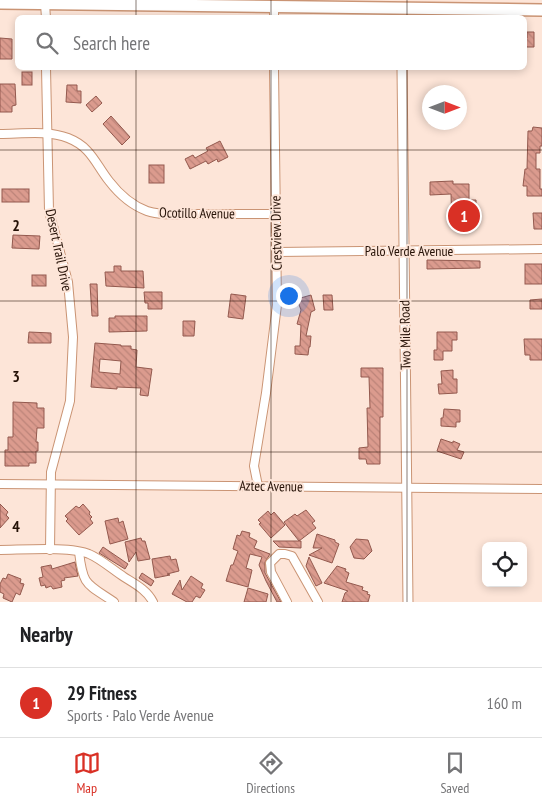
<!DOCTYPE html>
<meta charset="utf-8">
<style>
:root{--surface:#fff;--page:#f6f6f6;--text:#202124;--muted:#757577;--line:#e0e0e0;--accent:#d93025}
body{margin:0;font-family:"PT Sans Narrow",sans-serif;background:var(--page);color:var(--text)}
.controls{position:absolute;right:15px;bottom:15px;display:grid;overflow:hidden;border-radius:8px;box-shadow:0 2px 8px #0003}
.controls button{width:45px;height:45px;display:grid;place-items:center;padding:0;border:0;border-bottom:1px solid var(--line);background:var(--surface);color:var(--text);font:25px sans-serif}
.compass{position:absolute;left:422px;top:85px;width:45px;height:45px;border-radius:50%;background:var(--surface);box-shadow:0 2px 8px #0003;rotate:90deg}
.you{position:absolute;left:288px;top:295px;width:18px;height:18px;margin:-12px;border:4px solid #fff;border-radius:50%;background:#1a73e8;box-shadow:0 0 0 8px #1a73e833}
.badge{display:grid;place-items:center;width:32px;height:32px;border-radius:50%;background:var(--accent);color:#fff;font-size:16px;font-weight:700}
.pin{position:absolute;translate:-50% -50%;border:2px solid #fff;box-shadow:0 1px 5px #0006}
.list{margin:0;padding:0;list-style:none}
h2{display:flex;justify-content:space-between;align-items:center;height:65px;margin:0;padding:0 20px;font-size:21px}
h2 small{font-size:16px;font-weight:400;color:var(--muted)}
.list li{display:grid;grid-template-columns:32px 1fr auto;gap:15px;align-items:center;box-sizing:border-box;height:70px;padding:0 20px;border-top:1px solid var(--line)}
.list b{display:block;font-size:19px;white-space:nowrap}
.list p{margin:0;font-size:16px;white-space:nowrap;color:var(--muted)}
.list em{font-size:16px;font-style:normal;color:var(--muted)}
.icon{flex:none;width:28px;height:28px;fill:none;stroke:currentColor;stroke-width:2;stroke-linecap:round;stroke-linejoin:round}
.map{position:relative;flex:none;width:542px;height:602px;overflow:hidden}
.search{position:absolute;background:var(--surface);box-shadow:0 2px 8px #0003;left:15px;right:15px;top:15px;height:55px;display:flex;align-items:center;gap:12px;box-sizing:border-box;padding:0 18px;border-radius:8px;color:var(--muted);font-size:19px}
.sheet{height:135px;background:var(--surface)}
nav{display:flex;justify-content:space-around;align-items:center;box-sizing:border-box;height:70px;border-top:1px solid var(--line);background:var(--surface);font-size:14px;color:var(--muted)}
nav a{display:grid;justify-items:center;gap:2px}
nav .on{color:var(--accent)}
.map>svg:first-child{display:block}
</style>
<div class="map">
<svg width="542" height="602" viewBox="0 0 542 602">
<defs>
<pattern id="building-back-hatch" width="6" height="6" patternUnits="userSpaceOnUse" patternTransform="scale(1.25)"><rect width="6" height="6" fill="#db9b8e"/><path d="M-1 5l2 2M0 0l6 6M5-1l2 2" fill="none" stroke="#bc8479"/></pattern>
</defs>
<rect width="100%" height="100%" fill="#fde5d8"/>
<!-- building -->
<g fill="url(#building-back-hatch)" stroke="#93594e" fill-rule="evenodd">
<polygon points="527,32 534,32 534,47 524,47 524,38 527,38"/>
<polygon points="0,38 12,39 12,59 0,59"/>
<rect x="22" y="72" width="10" height="13"/>
<polygon points="0,84 15,84 16,105 12,106 12,112 0,112"/>
<polygon points="67,85 77,85 77,91 81,91 81,103 66,102"/>
<polygon points="96,96 102,103 92,112 86,105"/>
<polygon points="111,116 130,137 122,145 103,124"/>
<polygon points="533,127 542,128 542,146 540,146 540,153 536,153 536,169 540,169 540,189 542,189 542,196 527,196 527,186 523,186 525,169 527,169 528,131 532,131"/>
<polygon points="220,141 228,157 218,162 217,159 208,164 206,161 190,169 185,159 193,155 195,158 208,151 206,148"/>
<rect x="149" y="165" width="15" height="18"/>
<polygon points="453,181 453,184 469,184 469,200 476,200 476,227 452,228 451,194 430,195 430,182"/>
<rect x="2" y="189" width="27" height="13"/>
<polygon points="533,213 542,213 542,229 534,229"/>
<polygon points="13,235 40,236 39,249 12,248"/>
<polygon points="427,260 480,261 480,268 427,269"/>
<rect x="525" y="264" width="17" height="20"/>
<polygon points="114,266 121,266 121,271 143,271 144,288 106,286 105,272 114,272"/>
<rect x="32" y="275" width="14" height="11"/>
<polygon points="90,284 97,284 98,316 92,316"/>
<polygon points="144,292 162,292 162,309 148,309 148,303 145,303"/>
<polygon points="231,294 246,296 243,319 228,317"/>
<polygon points="311,295 315,310 311,312 306,336 311,336 310,347 309,347 308,355 295,354 295,346 300,346 301,325 297,324 301,310 297,299"/>
<polygon points="323,295 332,295 333,310 324,310"/>
<polygon points="542,299 542,309 530,309 530,300"/>
<polygon points="115,316 147,316 147,331 109,332 109,318 115,318"/>
<polygon points="183,321 195,321 194,336 183,336"/>
<polygon points="29,332 51,333 51,343 28,343"/>
<polygon points="437,332 457,332 457,340 452,340 452,351 443,351 443,360 434,360 434,350 437,350"/>
<polygon points="524,339 542,339 542,360 530,360 530,355 525,355"/>
<path d="M95 343 121 345V346H131V349L137 350 136 367 152 369 148 396 140 395 141 388 117 387V389L91 387ZM100 359 121 361 120 374 99 372Z"/>
<polygon points="361,368 383,368 383,417 380,417 380,464 367,464 366,459 359,459 359,448 368,447 367,408 370,408 369,377 361,377"/>
<polygon points="453,370 453,379 457,379 457,393 439,394 438,384 442,384 441,371"/>
<polygon points="13,402 37,403 37,408 44,408 44,428 37,428 36,442 38,442 38,451 36,451 36,463 29,463 29,466 5,466 5,450 8,450 8,437 13,437"/>
<polygon points="444,409 460,410 460,422 456,422 456,427 441,426 441,418 443,418"/>
<polygon points="441,439 453,443 453,441 460,444 457,450 464,452 461,459 437,451"/>
<polygon points="0,504 8,512 6,515 9,518 0,528"/>
<polygon points="83,504 90,512 89,514 92,517 90,519 93,523 79,535 66,521 68,519 65,516 76,506 79,508"/>
<polygon points="306,510 315,521 312,523 316,528 299,541 284,522 295,514 297,516"/>
<polygon points="268,511 271,515 274,512 285,525 271,538 259,524 261,523 258,520"/>
<polygon points="118,518 119,523 123,521 128,539 110,544 105,521"/>
<polygon points="242,531 250,533 249,537 257,541 254,548 270,554 265,562 265,573 281,602 277,602 266,581 259,565 262,557 250,554 246,568 252,570 248,587 226,581 231,565 233,565 238,551 233,549 237,535 240,536"/>
<polygon points="317,534 335,540 335,542 339,544 332,563 309,555 322,548 313,548"/>
<polygon points="141,538 142,541 145,541 150,559 138,561 136,552 129,562 125,542"/>
<polygon points="356,539 368,540 372,551 364,559 354,558 350,547"/>
<polygon points="273,541 301,541 301,548 279,547"/>
<polygon points="103,547 128,564 125,569 99,553"/>
<polygon points="170,556 171,560 176,559 179,571 167,574 170,575 155,578 152,559"/>
<polygon points="309,557 322,583 316,586 306,566"/>
<polygon points="75,562 78,576 64,578 65,580 61,581 62,587 53,589 51,586 46,588 45,585 41,586 39,578 43,577 41,567 51,565 52,569"/>
<polygon points="337,566 346,569 345,571 349,573 346,582 363,587 362,590 368,592 367,594 370,595 368,602 342,602 345,593 348,591 324,583"/>
<polygon points="142,573 154,581 151,586 139,578"/>
<polygon points="8,574 21,579 20,583 24,584 20,595 16,593 12,602 3,598 4,594 0,592 0,584 3,578 6,579"/>
<polygon points="191,576 203,584 201,588 205,590 200,598 196,596 192,602 187,602 172,594 180,580 182,590"/>
<polygon points="248,588 268,594 266,602 244,602"/>
</g>
<g fill="none" stroke-linecap="round" stroke-linejoin="round">
<!-- minor casing -->
<g stroke="#ca9474" stroke-width="10">
<g id="minor">
<polyline points="45,4 46,18"/>
<polyline points="274,7 274,18"/>
<polyline points="46,68 49,211 68,282 73,337 70,401 51,472 50,550"/>
<path d="M0 134C21 134 48 130 68 138 91 147 95 163 109 181 119 194 131 205 147 211 161 216 181 214 196 214 223 214 249 214 276 214"/>
<polyline points="277,252 542,249"/>
<polyline points="0,484 542,489"/>
<polyline points="258,486 254,466 266,393 277,305 274,68"/>
<path d="M0 550C20 550 72 546 89 554 101 559 113 570 124 577 135 584 147 590 153 602"/>
<path d="M79 552C83 586 86 583 114 602"/>
<polyline points="287,602 271,572 270,563 279,554 285,554 292,556 318,602"/>
</g>
</g>
<!-- tertiary casing -->
<g stroke="#ca9474" stroke-width="11">
<polyline id="tertiary" points="402,68 408,602"/>
</g>
<!-- primary casing -->
<g stroke="#ca9474" stroke-width="14">
<polyline id="primary" points="0,3 542,10"/>
</g>
<!-- minor -->
<use href="#minor" stroke="#fff" stroke-width="8"/>
<!-- tertiary -->
<use href="#tertiary" stroke="#fff" stroke-width="9"/>
<!-- primary -->
<use href="#primary" stroke="#fff" stroke-width="11"/>
</g>
<!-- grid -->
<path fill="none" stroke="#251106" stroke-width="1" stroke-opacity="0.55" d="M136 0V18M271 0V18M407 0V18M136 68V602M271 68V602M407 68V602M0 150H542M0 301H542M0 452H542"/>
<g text-anchor="middle" stroke-width="4" stroke-linejoin="round" paint-order="stroke">
<!-- street labels -->
<g font-size="14" fill="#251106" stroke="#fde5d8">
<text transform="translate(197 213) rotate(1)" y="5">Ocotillo Avenue</text>
<text transform="translate(276 233) rotate(-91)" y="5">Crestview Drive</text>
<text transform="translate(59 250) rotate(78)" y="5">Desert Trail Drive</text>
<text x="409" y="256">Palo Verde Avenue</text>
<text transform="translate(405 335) rotate(-91)" y="5">Two Mile Road</text>
<text transform="translate(271 486) rotate(1)" y="5">Aztec Avenue</text>
</g>
</g>
<g font-size="16" text-anchor="middle" font-weight="bold" fill="#251106" stroke="#fde5d8" stroke-width="4" stroke-linejoin="round" paint-order="stroke">
<text x="16" y="231">2</text>
<text x="16" y="382">3</text>
<text x="16" y="532">4</text>
</g>
</svg>
<div class="controls">
<button><svg class="icon" aria-label="locate" viewBox="0 0 24 24"><circle cx="12" cy="12" r="6"/><path d="M12 2v4M12 18v4M2 12h4M18 12h4"/></svg></button>
</div>
<svg class="compass" viewBox="-18 -18 36 36"><path d="M0-13l5 13h-10z" fill="#e53935"/><path d="M0 13l5-13h-10z" fill="#757577"/></svg>
<div class="you"></div>
<div class="pin badge" style="left:464px;top:216px">1</div>
<div class="search"><svg class="icon" aria-label="search" viewBox="0 0 24 24"><circle cx="10" cy="10" r="6"/><path d="M15 15l6 6"/></svg>Search here</div>
</div>
<section class="sheet">
<h2>Nearby<small></small></h2>
<ul class="list">
<li><span class="badge">1</span><div><b>29 Fitness</b><p>Sports · Palo Verde Avenue</p></div><em>160 m</em></li>
</ul>
</section>
<nav>
<a class="on"><svg class="icon" aria-label="map" viewBox="0 0 24 24"><path d="M3 6l6-2 6 2 6-2v14l-6 2-6-2-6 2zM9 4v14M15 6v14"/></svg>Map</a>
<a><svg class="icon" aria-label="directions" viewBox="0 0 24 24"><path d="M12 3l9 9-9 9-9-9zM9 14v-3h6M13 9l2 2-2 2"/></svg>Directions</a>
<a><svg class="icon" aria-label="saved" viewBox="0 0 24 24"><path d="M7 4h10v16l-5-4-5 4z"/></svg>Saved</a>
</nav>
